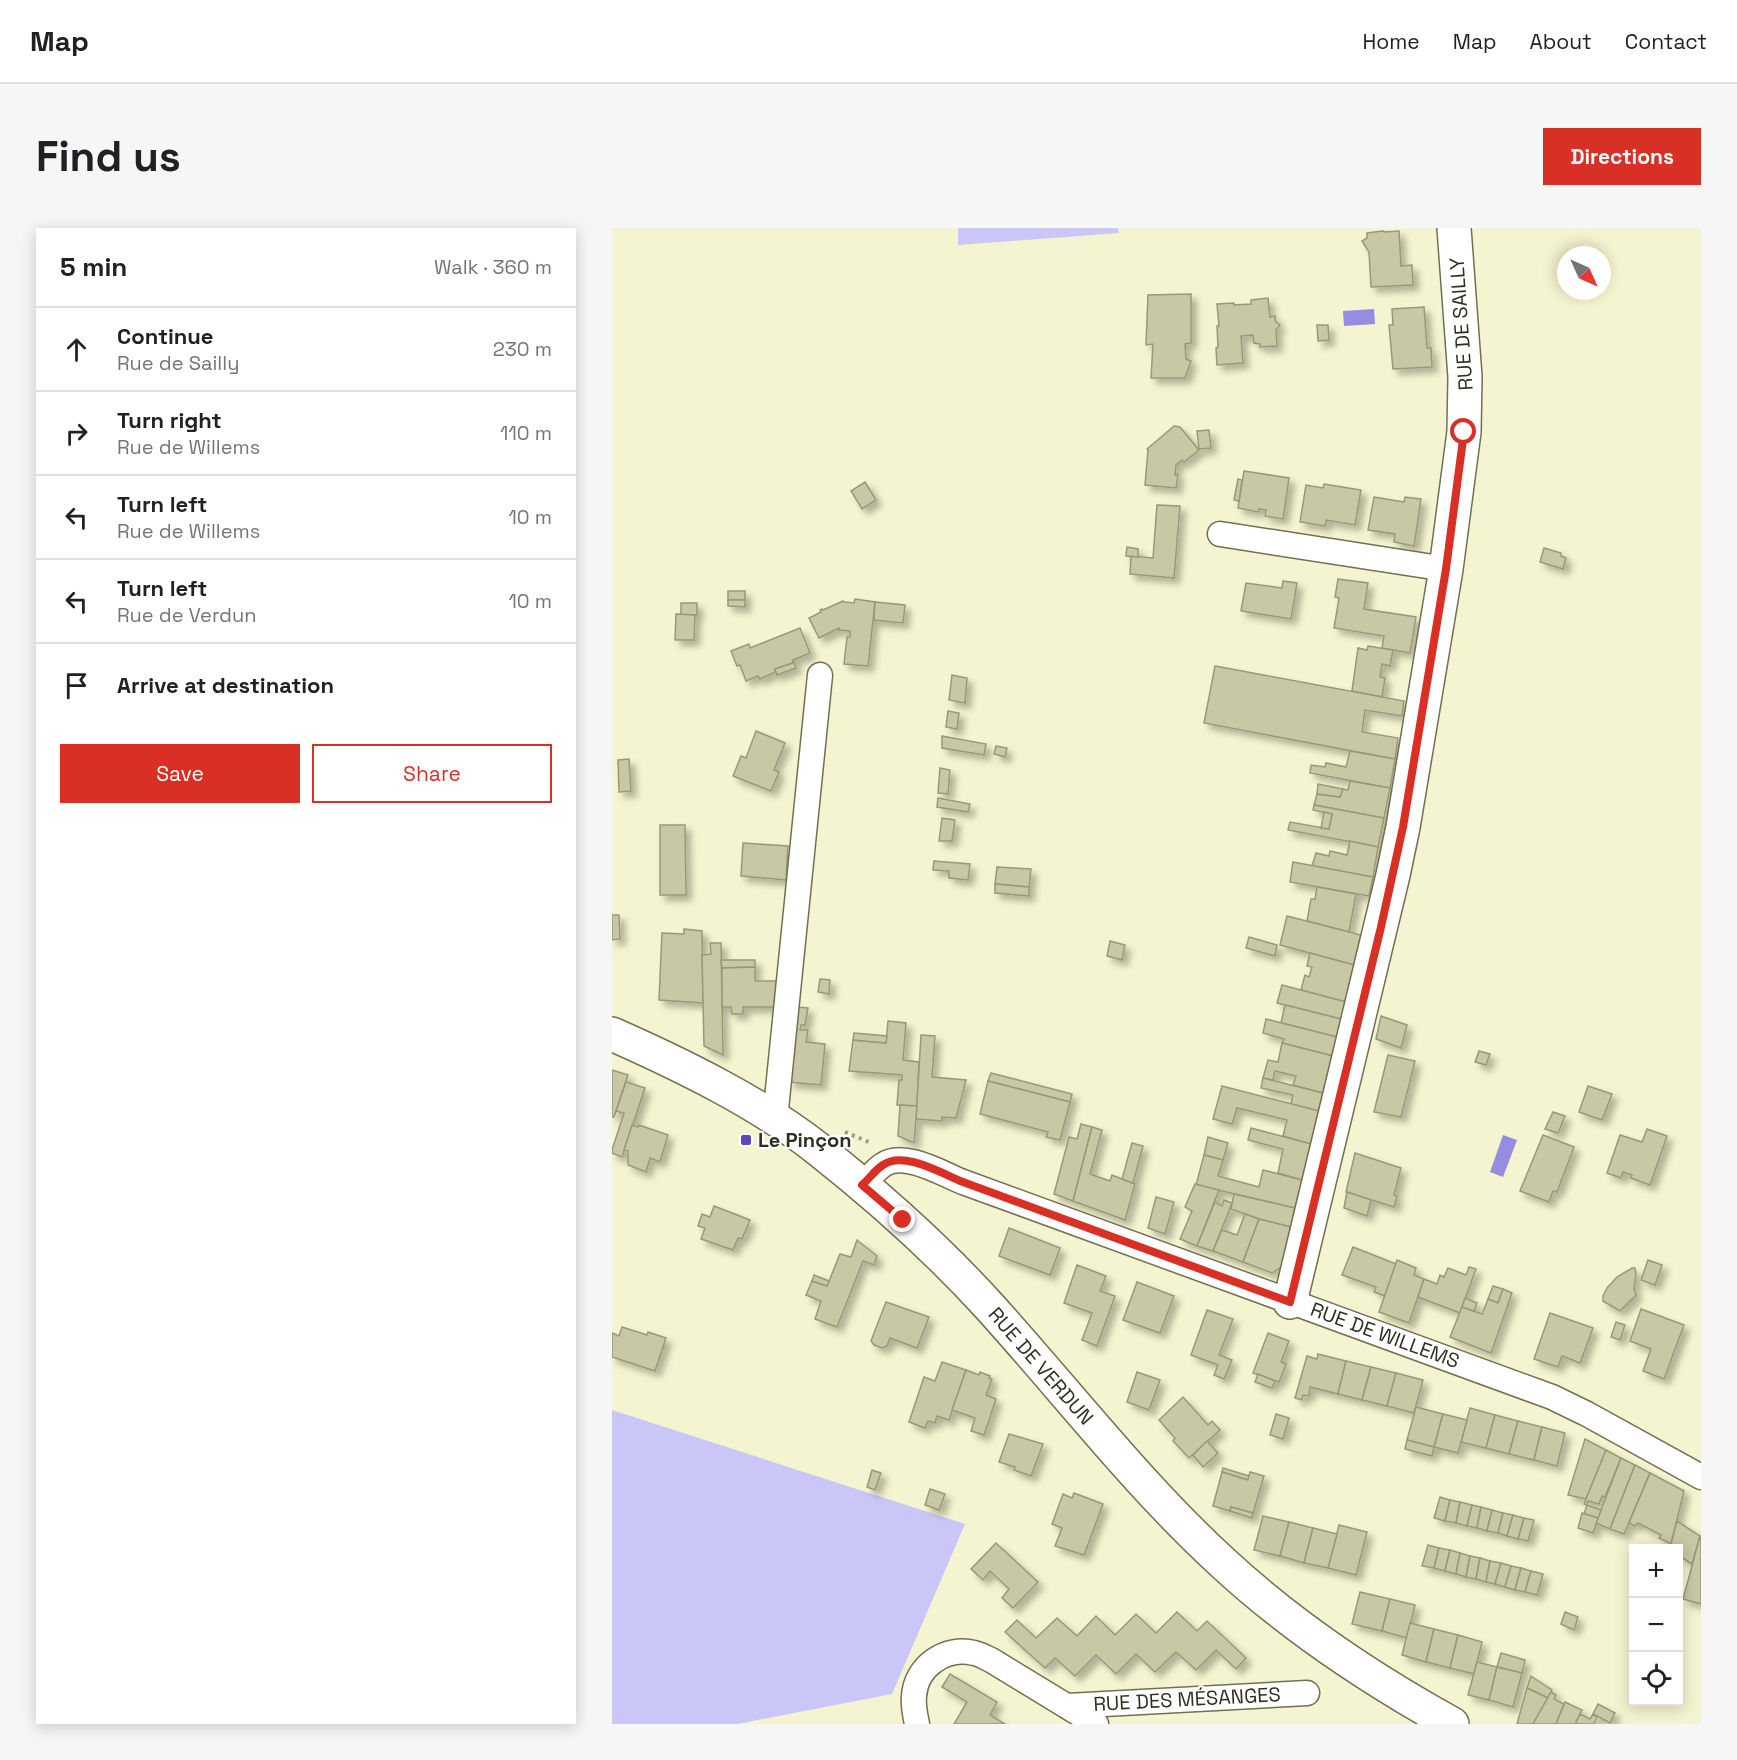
<!DOCTYPE html>
<meta charset="utf-8">
<style>
:root{--surface:#fff;--page:#f6f6f6;--text:#202124;--muted:#757577;--line:#e0e0e0;--accent:#d93025}
body{margin:0;font-family:"Space Grotesk",sans-serif;background:var(--page);color:var(--text)}
.controls{position:absolute;right:18px;bottom:18px;display:grid;overflow:hidden;border-radius:0px;box-shadow:0 3px 15px #0003}
.controls button{width:54px;height:54px;display:grid;place-items:center;padding:0;border:0;border-bottom:2px solid var(--line);background:var(--surface);color:var(--text);font:30px sans-serif}
.compass{position:absolute;left:945px;top:18px;width:54px;height:54px;border-radius:50%;background:var(--surface);box-shadow:0 3px 15px #0003;rotate:135deg}
.stop{position:absolute;width:18px;height:18px;margin:-14px;border:4px solid #d93025;border-radius:50%;background:#fff}
.stop.end{background:#d93025;border-color:#fff;box-shadow:0 2px 6px #0008}
.list{margin:0;padding:0;list-style:none}
h2{display:flex;justify-content:space-between;align-items:center;height:78px;margin:0;padding:0 24px;font-size:26px}
h2 small{font-size:20px;font-weight:400;color:var(--muted)}
.list li{display:grid;grid-template-columns:39px 1fr auto;gap:18px;align-items:center;box-sizing:border-box;height:84px;padding:0 24px;border-top:2px solid var(--line)}
.list b{display:block;font-size:22px;white-space:nowrap}
.list p{margin:0;font-size:20px;white-space:nowrap;color:var(--muted)}
.list em{font-size:20px;font-style:normal;color:var(--muted)}
.actions{display:flex;gap:12px;padding:18px 24px}
.actions a{flex:1;padding:14px 0;border:2px solid var(--accent);border-radius:0px;text-align:center;font-size:21px;color:var(--accent)}
.actions .main{background:var(--accent);color:#fff}
.icon{flex:none;width:33px;height:33px;fill:none;stroke:currentColor;stroke-width:2;stroke-linecap:round;stroke-linejoin:round}
.map{position:relative;flex:none;width:1089px;height:1496px;overflow:hidden;border-radius:0px}
header{display:flex;align-items:center;gap:36px;box-sizing:border-box;height:84px;padding:0 30px;background:var(--surface);border-bottom:2px solid var(--line)}
header strong{font-size:28px}
nav{display:flex;gap:33px;margin-inline-start:auto;font-size:21px}
.intro{display:flex;align-items:center;justify-content:space-between;box-sizing:border-box;height:144px;padding:0 36px}
h1{margin:0;font-size:42px}
.button{padding:15px 27px;border-radius:0px;background:var(--accent);color:#fff;font-size:21px;font-weight:700}
main{display:flex;gap:36px;padding:0 36px}
aside{flex:1;background:var(--surface);border-radius:0px;box-shadow:0 3px 15px #0003}
.map>svg:first-child{display:block}
</style>
<header>
<strong>Map</strong>
<nav><a>Home</a><a>Map</a><a>About</a><a>Contact</a></nav>
</header>
<div class="intro"><h1>Find us</h1><a class="button">Directions</a></div>
<main>
<aside>
<h2>5 min<small>Walk · 360 m</small></h2>
<ul class="list">
<li><svg class="icon" aria-label="ahead" viewBox="0 0 24 24"><path d="M12 20V5M6 11l6-6 6 6"/></svg><div><b>Continue</b><p>Rue de Sailly</p></div><em>230 m</em></li>
<li><svg class="icon" aria-label="right" viewBox="0 0 24 24"><path d="M7 20v-9h11M14 6l5 5-5 5"/></svg><div><b>Turn right</b><p>Rue de Willems</p></div><em>110 m</em></li>
<li><svg class="icon" aria-label="left" viewBox="0 0 24 24"><path d="M17 20v-9H6M10 6l-5 5 5 5"/></svg><div><b>Turn left</b><p>Rue de Willems</p></div><em>10 m</em></li>
<li><svg class="icon" aria-label="left" viewBox="0 0 24 24"><path d="M17 20v-9H6M10 6l-5 5 5 5"/></svg><div><b>Turn left</b><p>Rue de Verdun</p></div><em>10 m</em></li>
<li><svg class="icon" aria-label="arrive" viewBox="0 0 24 24"><path d="M6 21V4h12l-3 4 3 4H6"/></svg><div><b>Arrive at destination</b></div></li>
</ul>
<div class="actions"><a class="main">Save</a><a>Share</a></div>
</aside>
<div class="map">
<svg width="1089" height="1496" viewBox="0 0 1089 1496">
<defs>
<filter id="shadow"><feDropShadow dx="5.5" dy="5.5" stdDeviation="3" flood-color="#0004"/></filter>
</defs>
<rect width="100%" height="100%" fill="#f4f4d0"/>
<!-- green -->
<g fill="#cac6f8">
<polygon points="346,0 506,0 507,5 346,17"/>
<polygon points="0,1182 353,1296 280,1466 125,1496 0,1496"/>
</g>
<!-- water -->
<g fill="#968ce2">
<polygon points="762,81 763,96 732,98 731,83"/>
<polygon points="891,907 905,912 891,949 878,944"/>
</g>
<!-- building -->
<g fill="#c8c8a5" stroke="#999978" stroke-width="1.5" filter="url(#shadow)">
<polygon points="771,3 773,4 787,3 789,38 800,37 801,57 759,59 757,24 750,13 755,10 755,5"/>
<polygon points="579,66 579,115 573,116 574,131 579,133 573,150 539,150 541,116 534,117 536,67"/>
<polygon points="656,70 658,89 663,88 663,93 668,97 664,102 665,118 648,119 648,116 642,115 641,107 629,108 631,135 605,137 604,120 606,119 605,98 607,98 605,76 622,75 622,77 639,76 639,72"/>
<polygon points="812,79 815,120 819,120 820,139 781,141 777,97 781,97 780,81"/>
<polygon points="705,97 716,97 717,112 706,113"/>
<polygon points="562,198 568,199 587,222 572,234 570,232 564,237 563,247 566,247 564,260 533,257 536,222 535,221"/>
<polygon points="597,202 599,220 587,221 585,203"/>
<polygon points="632,243 677,250 671,291 653,288 654,282 647,281 646,284 626,280"/>
<polygon points="626,251 630,252 627,273 622,272"/>
<polygon points="253,254 264,272 250,281 239,263"/>
<polygon points="712,256 749,262 743,297 714,292 713,298 688,294 694,257 711,260"/>
<polygon points="762,269 792,274 793,269 809,271 802,318 782,314 783,306 756,302"/>
<polygon points="545,277 568,278 562,350 518,346 519,328 541,330"/>
<polygon points="515,319 526,321 526,329 514,328"/>
<polygon points="932,320 949,325 949,328 954,330 951,341 928,334"/>
<polygon points="726,351 756,355 752,381 804,389 798,425 770,420 772,408 722,400 727,370 723,369"/>
<polygon points="671,353 685,355 679,391 629,383 634,355 670,360"/>
<rect x="116" y="363" width="17" height="9"/>
<polygon points="243,371 263,374 256,438 232,436 235,409 238,409 238,403 227,402 227,400 207,410 197,390 209,384 208,382 210,381 211,382 231,373 232,374 242,375"/>
<polygon points="116,372 133,372 133,379 116,378"/>
<polygon points="263,374 293,377 291,395 262,392"/>
<rect x="69" y="375" width="16" height="12"/>
<polygon points="64,386 83,387 82,412 63,412"/>
<polygon points="188,400 198,425 181,432 181,435 163,441 163,444 148,451 146,448 134,453 128,437 125,438 119,423 137,416 138,420"/>
<polygon points="756,418 781,422 778,438 770,436 768,449 773,450 770,469 740,463 746,420 755,422"/>
<polygon points="181,432 184,440 165,447 163,441 181,435"/>
<polygon points="603,438 792,473 790,488 753,482 750,504 786,510 783,531 592,495"/>
<polygon points="340,447 355,450 353,475 337,472"/>
<polygon points="336,483 347,485 345,501 334,499"/>
<polygon points="144,503 173,515 162,542 167,544 159,563 121,548 129,528 134,530"/>
<polygon points="330,508 374,516 372,527 330,520"/>
<polygon points="384,518 395,520 393,529 382,526"/>
<polygon points="738,523 783,531 778,560 698,545 699,537 713,539 714,535 734,539"/>
<polygon points="17,531 19,563 7,564 6,532"/>
<polygon points="328,540 338,542 336,566 326,565"/>
<polygon points="738,553 778,560 772,590 702,577 705,566 728,569 731,561 736,562"/>
<polygon points="706,556 731,561 728,569 705,566"/>
<polygon points="326,570 358,576 356,584 325,579"/>
<polygon points="702,577 772,590 766,619 676,602 678,594 717,601 720,586 701,582"/>
<polygon points="712,584 720,586 717,601 709,600"/>
<polygon points="330,590 343,592 340,613 327,613"/>
<polygon points="48,597 73,597 74,667 48,667"/>
<polygon points="738,613 766,619 761,649 700,638 704,625 717,628 718,623 735,627"/>
<polygon points="131,615 176,618 174,652 129,648"/>
<polygon points="322,633 358,636 356,652 337,650 337,643 321,642"/>
<polygon points="681,634 761,649 757,668 678,654"/>
<polygon points="385,639 419,641 417,659 383,656"/>
<polygon points="383,656 417,659 417,668 383,665"/>
<polygon points="705,659 744,666 737,704 695,693 699,671 703,671"/>
<polygon points="0,687 7,687 8,711 0,712"/>
<polygon points="675,688 749,707 742,737 668,717"/>
<polygon points="72,701 90,703 91,775 47,772 50,705 72,706"/>
<polygon points="637,709 665,717 663,728 634,720"/>
<polygon points="498,713 513,717 510,732 495,728"/>
<polygon points="98,715 109,715 111,827 92,818 90,727 99,726"/>
<polygon points="698,725 742,737 734,774 689,762 693,747 697,749 700,739 695,738"/>
<polygon points="109,732 143,732 143,739 110,740"/>
<polygon points="143,739 143,753 171,753 169,779 131,779 131,786 120,786 119,779 110,779 110,740"/>
<polygon points="208,751 218,752 217,766 206,764"/>
<polygon points="670,757 734,774 729,791 665,775"/>
<polygon points="673,777 729,791 725,809 669,795"/>
<polygon points="184,779 196,780 193,797 189,797 188,802 196,802 194,814 213,816 209,857 177,854"/>
<polygon points="769,788 795,797 789,820 764,811"/>
<polygon points="654,791 725,809 721,828 670,815 672,811 651,805"/>
<polygon points="276,793 294,795 291,832 307,834 305,878 285,877 287,852 290,852 290,847 237,843 241,812 274,815"/>
<polygon points="242,805 275,808 274,815 241,812"/>
<polygon points="309,807 323,808 320,849 354,852 344,890 330,889 330,893 304,891"/>
<polygon points="670,815 721,828 711,865 681,857 684,848 663,843 661,852 651,850 656,832 666,834"/>
<polygon points="867,823 878,826 874,837 863,834"/>
<polygon points="776,827 803,833 789,889 762,884"/>
<polygon points="0,842 16,847 2,889 0,889"/>
<polygon points="379,845 460,866 458,874 376,853"/>
<polygon points="651,850 711,865 707,883 679,876 681,867 649,860"/>
<polygon points="376,853 458,874 448,912 434,909 436,904 368,886"/>
<polygon points="14,854 33,860 10,929 0,925 0,922 12,885 4,883"/>
<polygon points="610,858 707,883 699,916 671,908 675,892 625,880 620,896 601,891"/>
<polygon points="976,858 1000,866 990,892 967,884"/>
<polygon points="288,877 305,878 302,915 286,908"/>
<polygon points="941,884 953,888 946,905 933,901"/>
<polygon points="469,896 480,899 461,973 442,966 457,909 465,911"/>
<polygon points="20,897 26,899 27,897 56,907 48,934 38,930 34,944 16,937 16,923 12,922"/>
<polygon points="480,899 490,902 478,946 498,953 500,947 523,956 513,992 461,973"/>
<polygon points="639,900 699,916 690,952 666,945 671,921 636,912"/>
<polygon points="1035,901 1055,908 1038,957 1019,950 1020,947 1011,944 1009,950 995,945 1008,907 1030,914"/>
<polygon points="931,907 962,919 945,964 941,963 937,974 908,963"/>
<polygon points="596,909 616,915 611,932 592,927"/>
<polygon points="520,915 531,918 521,955 510,951"/>
<polygon points="743,925 789,940 782,967 785,968 782,979 734,964"/>
<polygon points="592,927 611,932 606,948 647,959 651,942 690,952 683,980 584,957"/>
<polygon points="583,956 607,962 585,1018 568,1011 580,983 573,979"/>
<polygon points="735,964 759,972 755,988 732,980"/>
<polygon points="622,966 683,980 679,999 647,991 619,981"/>
<polygon points="544,969 562,974 553,1006 536,1000"/>
<polygon points="612,972 620,975 601,1023 585,1018 603,974 610,978"/>
<polygon points="102,978 138,992 130,1011 126,1010 121,1022 89,1011 93,1000 86,998 90,986 98,989"/>
<polygon points="633,986 647,991 631,1034 601,1023 610,1002 625,1007"/>
<polygon points="647,991 679,999 669,1039 660,1045 631,1034"/>
<polygon points="397,1000 448,1020 438,1047 387,1028"/>
<polygon points="245,1012 265,1028 262,1037 251,1033 225,1099 203,1091 209,1073 194,1067 200,1053 215,1058 228,1026 239,1029"/>
<polygon points="741,1019 784,1036 773,1068 762,1064 764,1059 730,1047"/>
<polygon points="785,1032 804,1040 802,1047 812,1051 797,1095 767,1084"/>
<polygon points="1036,1032 1050,1037 1043,1057 1029,1052"/>
<polygon points="465,1037 494,1048 488,1063 503,1068 485,1118 470,1112 480,1085 452,1075"/>
<polygon points="857,1039 864,1041 848,1085 806,1069 812,1051 825,1056 828,1047 832,1049 836,1040 854,1047"/>
<polygon points="1020,1040 1023,1040 1024,1046 1022,1061 1024,1067 1008,1083 991,1073 991,1068 995,1060 1005,1049"/>
<polygon points="202,1047 217,1053 215,1058 200,1053"/>
<polygon points="525,1054 562,1068 548,1105 511,1092"/>
<polygon points="881,1058 891,1061 886,1075 876,1071"/>
<polygon points="891,1061 900,1065 879,1125 838,1109 850,1079 870,1086 876,1071 886,1075"/>
<polygon points="853,1070 865,1075 862,1083 850,1079"/>
<polygon points="274,1074 317,1089 305,1120 278,1110 275,1118 270,1120 262,1117 259,1113"/>
<polygon points="1029,1081 1072,1097 1052,1151 1031,1143 1039,1121 1018,1113"/>
<polygon points="595,1082 621,1091 607,1127 620,1132 612,1151 602,1147 606,1137 579,1127"/>
<polygon points="938,1085 981,1100 968,1135 950,1128 946,1139 922,1131"/>
<polygon points="1004,1094 1013,1097 1008,1112 999,1109"/>
<polygon points="10,1099 35,1107 36,1104 54,1110 43,1143 0,1129 0,1105 7,1108"/>
<polygon points="656,1105 677,1113 669,1134 674,1136 667,1154 641,1145"/>
<polygon points="706,1126 734,1133 726,1166 698,1159 697,1168 691,1167 690,1172 683,1170 695,1128 705,1131"/>
<polygon points="734,1133 759,1139 750,1172 726,1166"/>
<polygon points="330,1134 354,1142 337,1192 325,1188 323,1195 316,1193 313,1200 297,1194 312,1149 323,1153"/>
<polygon points="759,1139 784,1145 775,1178 750,1172"/>
<polygon points="354,1142 367,1147 368,1144 378,1148 377,1150 380,1151 374,1167 384,1171 372,1207 359,1203 363,1190 340,1182"/>
<polygon points="525,1144 548,1152 537,1182 515,1174"/>
<polygon points="784,1145 811,1152 802,1185 775,1178"/>
<polygon points="646,1146 663,1153 660,1160 643,1154"/>
<polygon points="571,1169 596,1197 600,1193 608,1202 577,1230 561,1213 563,1210 547,1192"/>
<polygon points="804,1179 831,1186 822,1219 795,1212"/>
<polygon points="858,1180 883,1187 874,1220 849,1214"/>
<polygon points="664,1186 677,1190 671,1211 658,1207"/>
<polygon points="831,1186 855,1192 846,1225 822,1219"/>
<polygon points="883,1187 906,1193 897,1226 874,1220"/>
<polygon points="906,1193 930,1199 922,1232 897,1226"/>
<polygon points="930,1199 953,1205 945,1238 922,1232"/>
<polygon points="397,1206 431,1216 419,1248 402,1242 403,1239 387,1234"/>
<polygon points="973,1211 994,1222 974,1271 956,1267"/>
<polygon points="795,1212 822,1219 820,1228 793,1221"/>
<polygon points="595,1213 606,1225 591,1239 581,1227"/>
<polygon points="994,1222 1009,1230 993,1269 990,1268 987,1276 976,1273 975,1277 972,1276 974,1271"/>
<polygon points="1009,1230 1023,1237 998,1301 984,1295"/>
<polygon points="1023,1237 1038,1245 1012,1306 998,1301"/>
<polygon points="611,1240 637,1248 636,1252 610,1244"/>
<polygon points="260,1242 269,1245 263,1262 255,1259"/>
<polygon points="610,1244 636,1252 638,1244 652,1248 641,1285 619,1279 618,1283 601,1278"/>
<polygon points="1038,1245 1072,1263 1059,1316 1047,1310 1049,1307 1026,1295 1023,1298 1017,1295"/>
<polygon points="318,1261 333,1266 327,1282 313,1277"/>
<polygon points="462,1265 491,1276 472,1327 443,1318 450,1300 440,1296 451,1266 460,1270"/>
<polygon points="828,1269 838,1272 833,1293 822,1290"/>
<polygon points="838,1272 848,1274 844,1295 833,1293"/>
<polygon points="848,1274 860,1277 855,1298 844,1295"/>
<polygon points="860,1277 869,1279 865,1300 855,1298"/>
<polygon points="975,1277 989,1282 986,1290 972,1286"/>
<polygon points="619,1279 641,1285 640,1290 618,1283"/>
<polygon points="869,1279 880,1282 875,1303 865,1300"/>
<polygon points="880,1282 891,1285 886,1305 875,1303"/>
<polygon points="891,1285 901,1287 895,1308 886,1305"/>
<polygon points="970,1285 986,1290 981,1305 966,1300"/>
<polygon points="901,1287 912,1290 906,1311 895,1308"/>
<polygon points="651,1288 677,1294 668,1328 642,1322"/>
<polygon points="912,1290 922,1292 916,1313 906,1311"/>
<polygon points="1065,1293 1088,1308 1080,1336 1066,1327 1066,1320 1058,1320"/>
<polygon points="677,1294 701,1300 692,1335 668,1328"/>
<polygon points="727,1297 755,1304 744,1347 716,1340"/>
<polygon points="701,1300 725,1306 716,1340 692,1335"/>
<polygon points="1088,1308 1089,1308 1089,1376 1071,1371"/>
<polygon points="384,1315 426,1354 401,1380 390,1370 397,1361 378,1343 371,1352 359,1341"/>
<polygon points="816,1317 827,1320 822,1340 810,1338"/>
<polygon points="827,1320 838,1322 833,1343 822,1340"/>
<polygon points="838,1322 848,1325 844,1346 833,1343"/>
<polygon points="848,1325 858,1328 854,1349 844,1346"/>
<polygon points="858,1328 868,1330 864,1351 854,1349"/>
<polygon points="868,1330 878,1333 874,1354 864,1351"/>
<polygon points="878,1333 889,1335 883,1356 874,1354"/>
<polygon points="889,1335 899,1338 893,1359 883,1356"/>
<polygon points="899,1338 909,1340 903,1362 893,1359"/>
<polygon points="909,1340 919,1343 913,1364 903,1362"/>
<polygon points="919,1343 931,1346 925,1367 913,1364"/>
<polygon points="748,1364 778,1371 770,1403 740,1396"/>
<polygon points="778,1371 803,1377 795,1410 770,1403"/>
<polygon points="565,1384 585,1403 595,1393 634,1430 624,1441 604,1422 584,1442 564,1424 543,1444 524,1426 504,1446 484,1427 463,1448 443,1430 433,1440 393,1404 405,1392 424,1410 445,1390 465,1408 484,1388 503,1407 524,1386 544,1405"/>
<polygon points="953,1384 966,1389 962,1402 949,1396"/>
<polygon points="798,1395 822,1401 814,1434 790,1427"/>
<polygon points="822,1401 846,1407 838,1440 814,1434"/>
<polygon points="846,1407 870,1414 862,1446 838,1440"/>
<polygon points="889,1425 913,1432 910,1445 885,1439"/>
<polygon points="865,1434 885,1439 877,1472 856,1467"/>
<polygon points="885,1439 910,1445 901,1479 877,1472"/>
<polygon points="338,1446 385,1474 378,1487 393,1496 342,1496 355,1474 330,1459"/>
<polygon points="919,1448 940,1462 936,1470 915,1460"/>
<polygon points="915,1460 936,1470 921,1496 905,1496"/>
<polygon points="939,1464 944,1467 942,1471 952,1476 944,1496 921,1496"/>
<polygon points="953,1474 970,1482 964,1494 965,1496 944,1496"/>
<polygon points="986,1476 1003,1485 998,1495 981,1486"/>
<polygon points="968,1486 978,1491 981,1486 985,1489 982,1496 965,1496 964,1494"/>
</g>
<g fill="none" stroke-linecap="round" stroke-linejoin="round">
<!-- street casing -->
<g stroke="#717151" stroke-width="27">
<g id="street">
<polyline points="608,306 834,341"/>
<polyline points="163,891 208,447"/>
<path d="M251 957C257 951 263 942 271 937 291 922 331 946 351 954L940 1169 975 1186 1089 1249"/>
<polyline points="455,1478 695,1465"/>
<path d="M305 1496C303 1487 301 1477 302 1468 304 1438 334 1418 362 1425 368 1426 374 1430 379 1432L484 1496"/>
</g>
</g>
<!-- secondary casing -->
<g stroke="#717151" stroke-width="36">
<g id="secondary">
<path d="M0 806C70 837 146 874 206 921 267 969 325 1021 377 1078 454 1163 525 1256 610 1334 680 1399 757 1450 840 1496"/>
<polyline points="678,1074 781,647 791,599 834,341 852,204 853,149 842,0"/>
</g>
</g>
<!-- path -->
<polyline stroke="#9b9b81" stroke-width="4" stroke-dasharray="3 4.5" stroke-linecap="butt" points="233,904 259,915"/>
<!-- street -->
<use href="#street" stroke="#fff" stroke-width="24"/>
<!-- secondary -->
<use href="#secondary" stroke="#fff" stroke-width="33"/>
</g>
<g fill="none" stroke-linecap="round" stroke-linejoin="round">
<!-- route -->
<path stroke="#d93025" stroke-width="8" d="M291 992 250 957C257 951 263 942 271 937 291 922 331 946 351 954L678 1074 769 699 791 599 834 341 852 204"/>
</g>
<!-- markers -->
<rect fill="#5f44bc" stroke="#fff" stroke-width="2" x="128" y="906" width="12" height="12" rx="3"/>
<g text-anchor="middle" stroke-width="4.5" stroke-linejoin="round" paint-order="stroke">
<!-- street labels -->
<g font-size="20" fill="#2f2f21" stroke="#fff">
<text transform="translate(849 96) rotate(-94)" y="7">RUE DE SAILLY</text>
<text transform="translate(773 1107) rotate(20)" y="7">RUE DE WILLEMS</text>
<text transform="translate(429 1138) rotate(49)" y="7">RUE DE VERDUN</text>
<text transform="translate(575 1471) rotate(-3)" y="7">RUE DES MÉSANGES</text>
</g>
<!-- poi labels -->
<g font-size="20" font-weight="bold" fill="#2f2f21" stroke="#fff" text-anchor="start">
<text x="146" y="919">Le Pinçon</text>
</g>
</g>
</svg>
<div class="controls">
<button>+</button>
<button>−</button>
<button><svg class="icon" aria-label="locate" viewBox="0 0 24 24"><circle cx="12" cy="12" r="6"/><path d="M12 2v4M12 18v4M2 12h4M18 12h4"/></svg></button>
</div>
<svg class="compass" viewBox="-18 -18 36 36"><path d="M0-13l5 13h-10z" fill="#e53935"/><path d="M0 13l5-13h-10z" fill="#757577"/></svg>
<div class="stop" style="left:852px;top:204px"></div>
<div class="stop end" style="left:291px;top:992px"></div>
</div>
</main>
